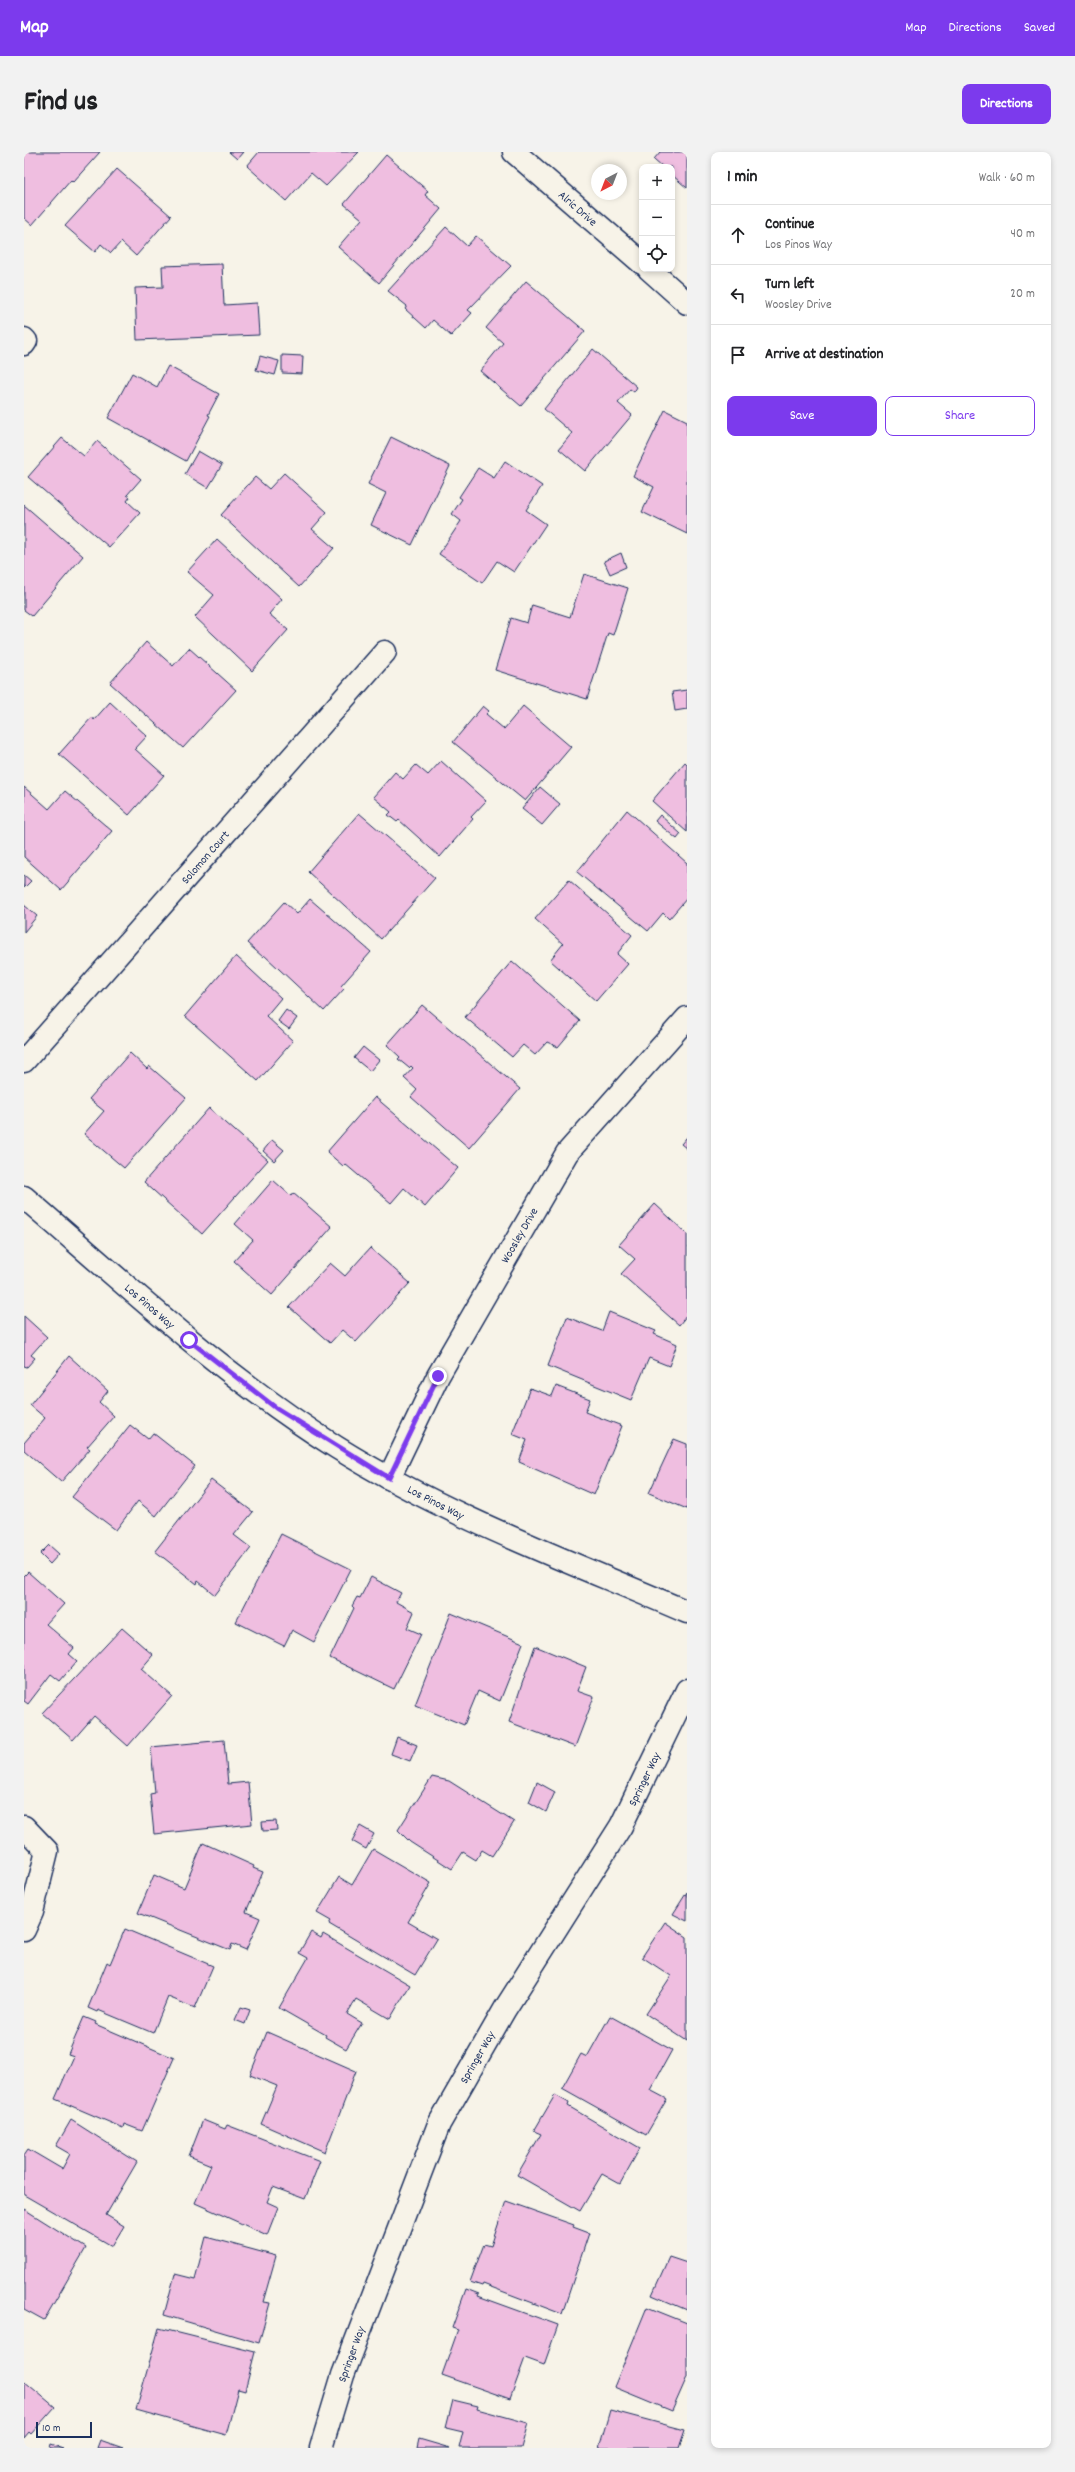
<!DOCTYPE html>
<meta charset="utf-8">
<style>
:root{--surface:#fff;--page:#f2f2f2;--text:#202124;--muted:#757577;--line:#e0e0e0;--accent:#7c3aed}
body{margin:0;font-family:Dekko,sans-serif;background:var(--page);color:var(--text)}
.controls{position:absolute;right:12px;top:12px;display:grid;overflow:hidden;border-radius:8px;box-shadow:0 2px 6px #0003}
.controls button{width:36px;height:36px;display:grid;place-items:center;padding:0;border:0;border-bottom:1px solid var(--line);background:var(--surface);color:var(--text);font:20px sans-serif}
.compass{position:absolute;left:567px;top:12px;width:36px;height:36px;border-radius:50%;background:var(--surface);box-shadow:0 2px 6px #0003;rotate:222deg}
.scale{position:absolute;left:12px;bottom:10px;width:56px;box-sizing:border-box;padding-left:4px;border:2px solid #1b2f5e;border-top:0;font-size:11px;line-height:14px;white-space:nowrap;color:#1b2f5e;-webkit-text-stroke:3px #f7f3e8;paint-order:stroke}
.stop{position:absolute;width:12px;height:12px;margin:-9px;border:3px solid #7c3aed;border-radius:50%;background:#fff}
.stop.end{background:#7c3aed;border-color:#fff;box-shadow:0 1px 4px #0008}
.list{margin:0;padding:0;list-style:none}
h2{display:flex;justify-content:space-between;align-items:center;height:52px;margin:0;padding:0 16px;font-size:17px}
h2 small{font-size:13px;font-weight:400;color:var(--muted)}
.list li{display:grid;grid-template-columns:26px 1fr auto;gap:12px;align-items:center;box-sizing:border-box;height:60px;padding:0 16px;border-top:1px solid var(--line)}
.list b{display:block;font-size:15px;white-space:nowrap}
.list p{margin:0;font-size:13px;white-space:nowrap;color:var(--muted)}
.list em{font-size:13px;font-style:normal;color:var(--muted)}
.actions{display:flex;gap:8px;padding:12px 16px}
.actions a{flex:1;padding:9px 0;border:1px solid var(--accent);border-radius:8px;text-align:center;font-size:14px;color:var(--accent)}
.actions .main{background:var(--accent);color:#fff}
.icon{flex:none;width:22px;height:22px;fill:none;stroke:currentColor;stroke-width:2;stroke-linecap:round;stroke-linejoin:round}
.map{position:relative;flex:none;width:663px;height:2296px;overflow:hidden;border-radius:8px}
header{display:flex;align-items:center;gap:24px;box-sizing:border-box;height:56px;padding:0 20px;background:var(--accent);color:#fff}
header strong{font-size:19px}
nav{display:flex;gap:22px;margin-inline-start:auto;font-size:14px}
.intro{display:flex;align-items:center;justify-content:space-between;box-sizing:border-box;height:96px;padding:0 24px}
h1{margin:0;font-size:28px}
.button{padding:10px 18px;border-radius:8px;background:var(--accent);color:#fff;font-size:14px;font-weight:700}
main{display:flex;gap:24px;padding:0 24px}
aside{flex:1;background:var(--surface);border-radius:8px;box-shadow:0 2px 6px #0003}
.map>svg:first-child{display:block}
</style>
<header>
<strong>Map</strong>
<nav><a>Map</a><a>Directions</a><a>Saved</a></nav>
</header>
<div class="intro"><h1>Find us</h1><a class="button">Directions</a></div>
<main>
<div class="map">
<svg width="663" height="2296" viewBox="0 0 663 2296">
<rect width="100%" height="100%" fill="#f7f3e8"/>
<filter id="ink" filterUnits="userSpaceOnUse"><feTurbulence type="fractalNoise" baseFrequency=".025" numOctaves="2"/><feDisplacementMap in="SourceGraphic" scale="8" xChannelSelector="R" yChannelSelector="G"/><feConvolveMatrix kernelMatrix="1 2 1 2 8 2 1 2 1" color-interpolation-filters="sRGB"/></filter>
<g filter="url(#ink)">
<!-- building -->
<g fill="#efbee0" stroke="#1b2f5e">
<polygon points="0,0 76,0 49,30 47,28 8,73 0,66"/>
<polygon points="205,0 219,0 213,7"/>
<polygon points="235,0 335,0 302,34 287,21 262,49 223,14"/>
<polygon points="636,0 663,0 663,36 648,23 648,15 639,15 630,7"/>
<polygon points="362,3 404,39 401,43 417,57 355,131 314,95 338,67 320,52"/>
<polygon points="93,17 147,64 112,104 97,90 87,101 77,92 71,100 41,74"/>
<polygon points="422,75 443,94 452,84 487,114 444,158 448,161 427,184 409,168 402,176 381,157 383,154 364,139"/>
<polygon points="198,112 200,153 233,151 235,183 113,188 111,136 139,135 138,114"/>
<polygon points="502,129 561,179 497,254 456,219 479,191 462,176"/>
<polygon points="569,197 613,235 610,240 606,237 594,251 608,263 561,319 535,297 548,281 520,257"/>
<polygon points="258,203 279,204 278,222 258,221"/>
<polygon points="236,204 255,209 251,223 232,218"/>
<polygon points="144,214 195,242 184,263 186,264 162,309 84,266 108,221 133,235"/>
<polygon points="641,258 663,269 663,382 618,360 630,335 609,324"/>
<polygon points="367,285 426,314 388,393 347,373 362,341 344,332"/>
<polygon points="38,286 60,304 73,289 117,327 103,343 106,345 103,349 116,361 85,395 4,325"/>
<polygon points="174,299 198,313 184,336 161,322"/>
<polygon points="481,309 518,334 502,358 522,372 490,420 473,409 458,431 415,402 437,369 428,362 438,347 435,345 454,316 470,326"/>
<polygon points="260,321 303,360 288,377 310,396 275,435 197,363 231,325 245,337"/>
<polygon points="0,353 59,404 8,464 0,458"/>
<polygon points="193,387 258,447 245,462 264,478 228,519 171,465 190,443 163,420"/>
<polygon points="597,401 602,415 586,422 580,409"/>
<polygon points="560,422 604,436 589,483 584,481 563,547 471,518 487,466 503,471 508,453 546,465"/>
<polygon points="122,490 149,514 165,496 212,538 159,596 86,531"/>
<polygon points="663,538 663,557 651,559 648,540"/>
<polygon points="86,550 123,584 111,597 140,623 105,663 35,602 68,565 70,568"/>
<polygon points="459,554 465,559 462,562 480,577 499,554 547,595 501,649 429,590"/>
<polygon points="417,609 462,649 447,665 449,667 416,705 375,668 373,670 364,663 367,660 349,645 371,620 379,627 392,613 404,623"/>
<polygon points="661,610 663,612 663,680 628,649"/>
<polygon points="0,635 25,657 41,639 88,679 37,738 0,705"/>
<polygon points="516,635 536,652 518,673 498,657"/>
<polygon points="603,658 663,711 663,746 645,767 639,761 624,779 553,720"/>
<polygon points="335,661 411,726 357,787 284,720"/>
<polygon points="636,663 657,682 653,687 631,669"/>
<polygon points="0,723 7,729 0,736"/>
<polygon points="545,728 608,783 593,802 604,812 572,849 526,808 539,792 511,767"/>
<polygon points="286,747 347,800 317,834 320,837 300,859 240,803 239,805 223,791 260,750 273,762"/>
<polygon points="0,753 13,764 0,780"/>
<polygon points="212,804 257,846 242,864 269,889 234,929 161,864"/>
<polygon points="488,809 556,869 534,895 523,890 511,903 499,893 488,905 441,865"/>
<polygon points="398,853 496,937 445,996 387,945 393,938 380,926 389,916 387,914 385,916 374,907 376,905 363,893"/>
<polygon points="262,858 273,866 265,877 254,869"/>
<polygon points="339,895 355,908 346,919 330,906"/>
<polygon points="106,901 123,917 125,914 162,946 100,1016 60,982 80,959 65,947"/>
<polygon points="351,945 434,1016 401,1055 380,1036 367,1051 321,1012 319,1014 303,1000"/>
<polygon points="185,956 244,1008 178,1082 120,1030"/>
<polygon points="663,985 663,997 657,992"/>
<polygon points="248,988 260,998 250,1009 239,999"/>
<polygon points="249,1028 267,1044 269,1041 308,1075 248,1143 210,1109 229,1088 211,1072"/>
<polygon points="631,1052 663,1082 663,1163 655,1173 597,1122 611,1107 595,1093"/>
<polygon points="346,1096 386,1131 332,1190 318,1178 306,1191 265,1155 306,1111 321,1124"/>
<polygon points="585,1160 632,1179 630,1182 653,1192 645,1214 625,1206 607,1248 524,1214 543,1165 578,1179"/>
<polygon points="0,1164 23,1185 7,1203 11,1206 3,1215 0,1214"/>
<polygon points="45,1204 84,1239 75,1250 90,1264 63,1295 66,1297 37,1330 0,1298 0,1291 21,1266 6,1253"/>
<polygon points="532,1234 566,1247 561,1260 598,1274 570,1343 495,1310 503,1288 488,1282 506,1236 528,1244"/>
<polygon points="106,1273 124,1287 129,1281 171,1314 132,1364 114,1349 92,1378 48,1345"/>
<polygon points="650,1287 663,1292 663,1357 625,1341"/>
<polygon points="187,1328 229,1360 210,1383 227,1396 191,1443 174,1429 173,1432 131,1399"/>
<polygon points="257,1382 327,1417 290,1490 268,1478 260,1494 212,1470"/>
<polygon points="25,1393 35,1402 26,1412 16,1402"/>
<polygon points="4,1420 40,1452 22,1472 50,1496 45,1502 53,1509 36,1529 27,1522 4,1552 0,1549 0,1424"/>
<polygon points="347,1425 377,1441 372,1450 390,1460 383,1476 397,1482 370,1537 306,1506 330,1456 328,1454 333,1445 336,1446"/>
<polygon points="427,1461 499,1491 476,1549 454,1539 440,1573 391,1553"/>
<polygon points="98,1476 129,1503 117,1517 148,1544 104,1594 70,1564 49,1588 18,1561"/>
<polygon points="511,1494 562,1515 553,1539 570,1545 551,1595 485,1570"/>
<polygon points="373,1585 393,1593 386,1609 367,1602"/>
<polygon points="200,1588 204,1632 224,1630 228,1672 130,1682 126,1642 131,1641 127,1595"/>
<polygon points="408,1625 425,1629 490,1670 468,1704 458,1698 452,1708 439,1700 428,1717 386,1690 374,1678"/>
<polygon points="513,1630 531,1640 522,1660 505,1650"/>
<polygon points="252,1669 253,1678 239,1679 238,1670"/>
<polygon points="336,1674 350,1682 342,1697 328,1689"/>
<polygon points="179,1691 230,1714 229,1716 239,1720 222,1760 236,1766 222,1798 208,1792 206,1798 114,1761 130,1723 160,1736"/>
<polygon points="349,1697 407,1731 384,1770 413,1787 391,1823 305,1772 307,1769 293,1761 315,1725 328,1733"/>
<polygon points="663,1740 663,1769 649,1762"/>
<polygon points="641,1770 663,1785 663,1889 622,1862 647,1824 618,1805"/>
<polygon points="101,1777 189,1814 171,1856 144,1845 129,1881 74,1858 73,1860 64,1856 83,1810 86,1812"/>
<polygon points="287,1780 297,1786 299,1782 386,1833 366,1867 332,1847 323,1862 338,1871 322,1897 301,1885 302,1883 255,1856 284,1806 275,1801"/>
<polygon points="217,1855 226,1858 221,1872 211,1868"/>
<polygon points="586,1864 648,1898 626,1938 643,1947 622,1983 538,1936 557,1902 563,1905"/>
<polygon points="60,1865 72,1870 71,1872 150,1906 118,1979 100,1972 99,1976 31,1947 50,1904 44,1902"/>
<polygon points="243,1880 332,1919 301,2000 237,1972 253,1934 226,1923"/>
<polygon points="531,1943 545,1951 544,1954 616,1996 596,2032 578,2022 556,2059 493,2023 517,1982 510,1979"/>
<polygon points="47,1968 113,2010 82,2063 100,2074 88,2094 0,2043 0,2003 4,1997 38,2017 46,2002 32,1994"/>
<polygon points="179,1968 201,1977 203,1973 296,2009 281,2047 249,2035 243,2050 254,2055 243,2083 171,2051 187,2013 165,2004"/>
<polygon points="482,2049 550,2073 549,2075 565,2081 538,2162 459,2132 458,2134 446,2130 460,2092 467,2094"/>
<polygon points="0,2057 62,2096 20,2168 0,2157"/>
<polygon points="182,2085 252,2104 239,2150 246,2151 235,2191 140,2163 151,2122 171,2127"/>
<polygon points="645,2105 663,2111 663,2158 628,2143"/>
<polygon points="442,2137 455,2142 454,2144 534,2173 520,2213 501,2206 486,2247 418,2223 434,2178 428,2176"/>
<polygon points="623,2155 663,2171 663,2225 648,2259 590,2235"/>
<polygon points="135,2176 231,2200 221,2239 214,2237 202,2283 112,2258"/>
<polygon points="0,2229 31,2255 7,2282 5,2280 0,2286"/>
<polygon points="429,2248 454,2254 453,2257 504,2271 497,2296 435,2296 439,2280 422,2276"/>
<polygon points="586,2258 661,2278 655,2296 575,2296"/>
<polygon points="395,2287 426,2296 393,2296"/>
<polygon points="76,2288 99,2296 73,2296"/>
<polygon points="27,2292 39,2296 26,2296"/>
</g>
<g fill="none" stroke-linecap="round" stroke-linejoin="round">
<!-- street casing -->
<g stroke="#1b2f5e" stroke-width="25">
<g id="street">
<polyline points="490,0 618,111"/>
<polyline points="625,117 663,151"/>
<polyline points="0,187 2,189 0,192"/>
<polyline points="0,909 361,500"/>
<path d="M0 1045C101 1132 199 1224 312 1295 422 1364 545 1409 663 1460"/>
<polyline points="365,1326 414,1224 543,1001 663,866"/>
<polyline points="0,1675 23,1699 8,1760 0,1778"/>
<polyline points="297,2296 319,2223 415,1972 481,1857 597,1674 663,1538"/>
</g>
</g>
<!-- street -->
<use href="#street" stroke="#f7f3e8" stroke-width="22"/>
</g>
</g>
<g fill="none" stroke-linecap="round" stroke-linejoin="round" filter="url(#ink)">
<!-- route -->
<polyline stroke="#7c3aed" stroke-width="5" points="165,1188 252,1256 365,1326 414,1224"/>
</g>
<g text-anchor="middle" stroke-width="3" stroke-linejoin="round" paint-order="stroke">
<!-- street labels -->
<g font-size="12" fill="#1b2f5e" stroke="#f7f3e8">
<text transform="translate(554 56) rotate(41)" y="4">Alric Drive</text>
<text transform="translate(181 705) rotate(-49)" y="4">Solomon Court</text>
<text transform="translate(495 1083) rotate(-60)" y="4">Woosley Drive</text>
<text transform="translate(126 1154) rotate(41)" y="4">Los Pinos Way</text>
<text transform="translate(412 1350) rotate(27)" y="4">Los Pinos Way</text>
<text transform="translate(620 1627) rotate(-64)" y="4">Springer Way</text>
<text transform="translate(453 1905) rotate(-60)" y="4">Springer Way</text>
<text transform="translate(327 2202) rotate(-70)" y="4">Springer Way</text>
</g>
</g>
</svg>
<div class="controls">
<button>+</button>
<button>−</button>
<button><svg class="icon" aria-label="locate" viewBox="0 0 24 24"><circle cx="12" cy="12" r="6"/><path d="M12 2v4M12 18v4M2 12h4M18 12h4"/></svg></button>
</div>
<svg class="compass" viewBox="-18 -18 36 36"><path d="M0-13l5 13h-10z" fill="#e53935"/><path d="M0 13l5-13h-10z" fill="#757577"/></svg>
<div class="scale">10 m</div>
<div class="stop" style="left:165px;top:1188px"></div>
<div class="stop end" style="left:414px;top:1224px"></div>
</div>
<aside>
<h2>1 min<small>Walk · 60 m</small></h2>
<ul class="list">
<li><svg class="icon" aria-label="ahead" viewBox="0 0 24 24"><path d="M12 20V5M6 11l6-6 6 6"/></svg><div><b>Continue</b><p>Los Pinos Way</p></div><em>40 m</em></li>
<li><svg class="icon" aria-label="left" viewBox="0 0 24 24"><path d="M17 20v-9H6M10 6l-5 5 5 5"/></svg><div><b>Turn left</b><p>Woosley Drive</p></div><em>20 m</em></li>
<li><svg class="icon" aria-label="arrive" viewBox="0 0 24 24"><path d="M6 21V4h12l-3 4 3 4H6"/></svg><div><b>Arrive at destination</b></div></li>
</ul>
<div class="actions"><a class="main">Save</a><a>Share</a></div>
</aside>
</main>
